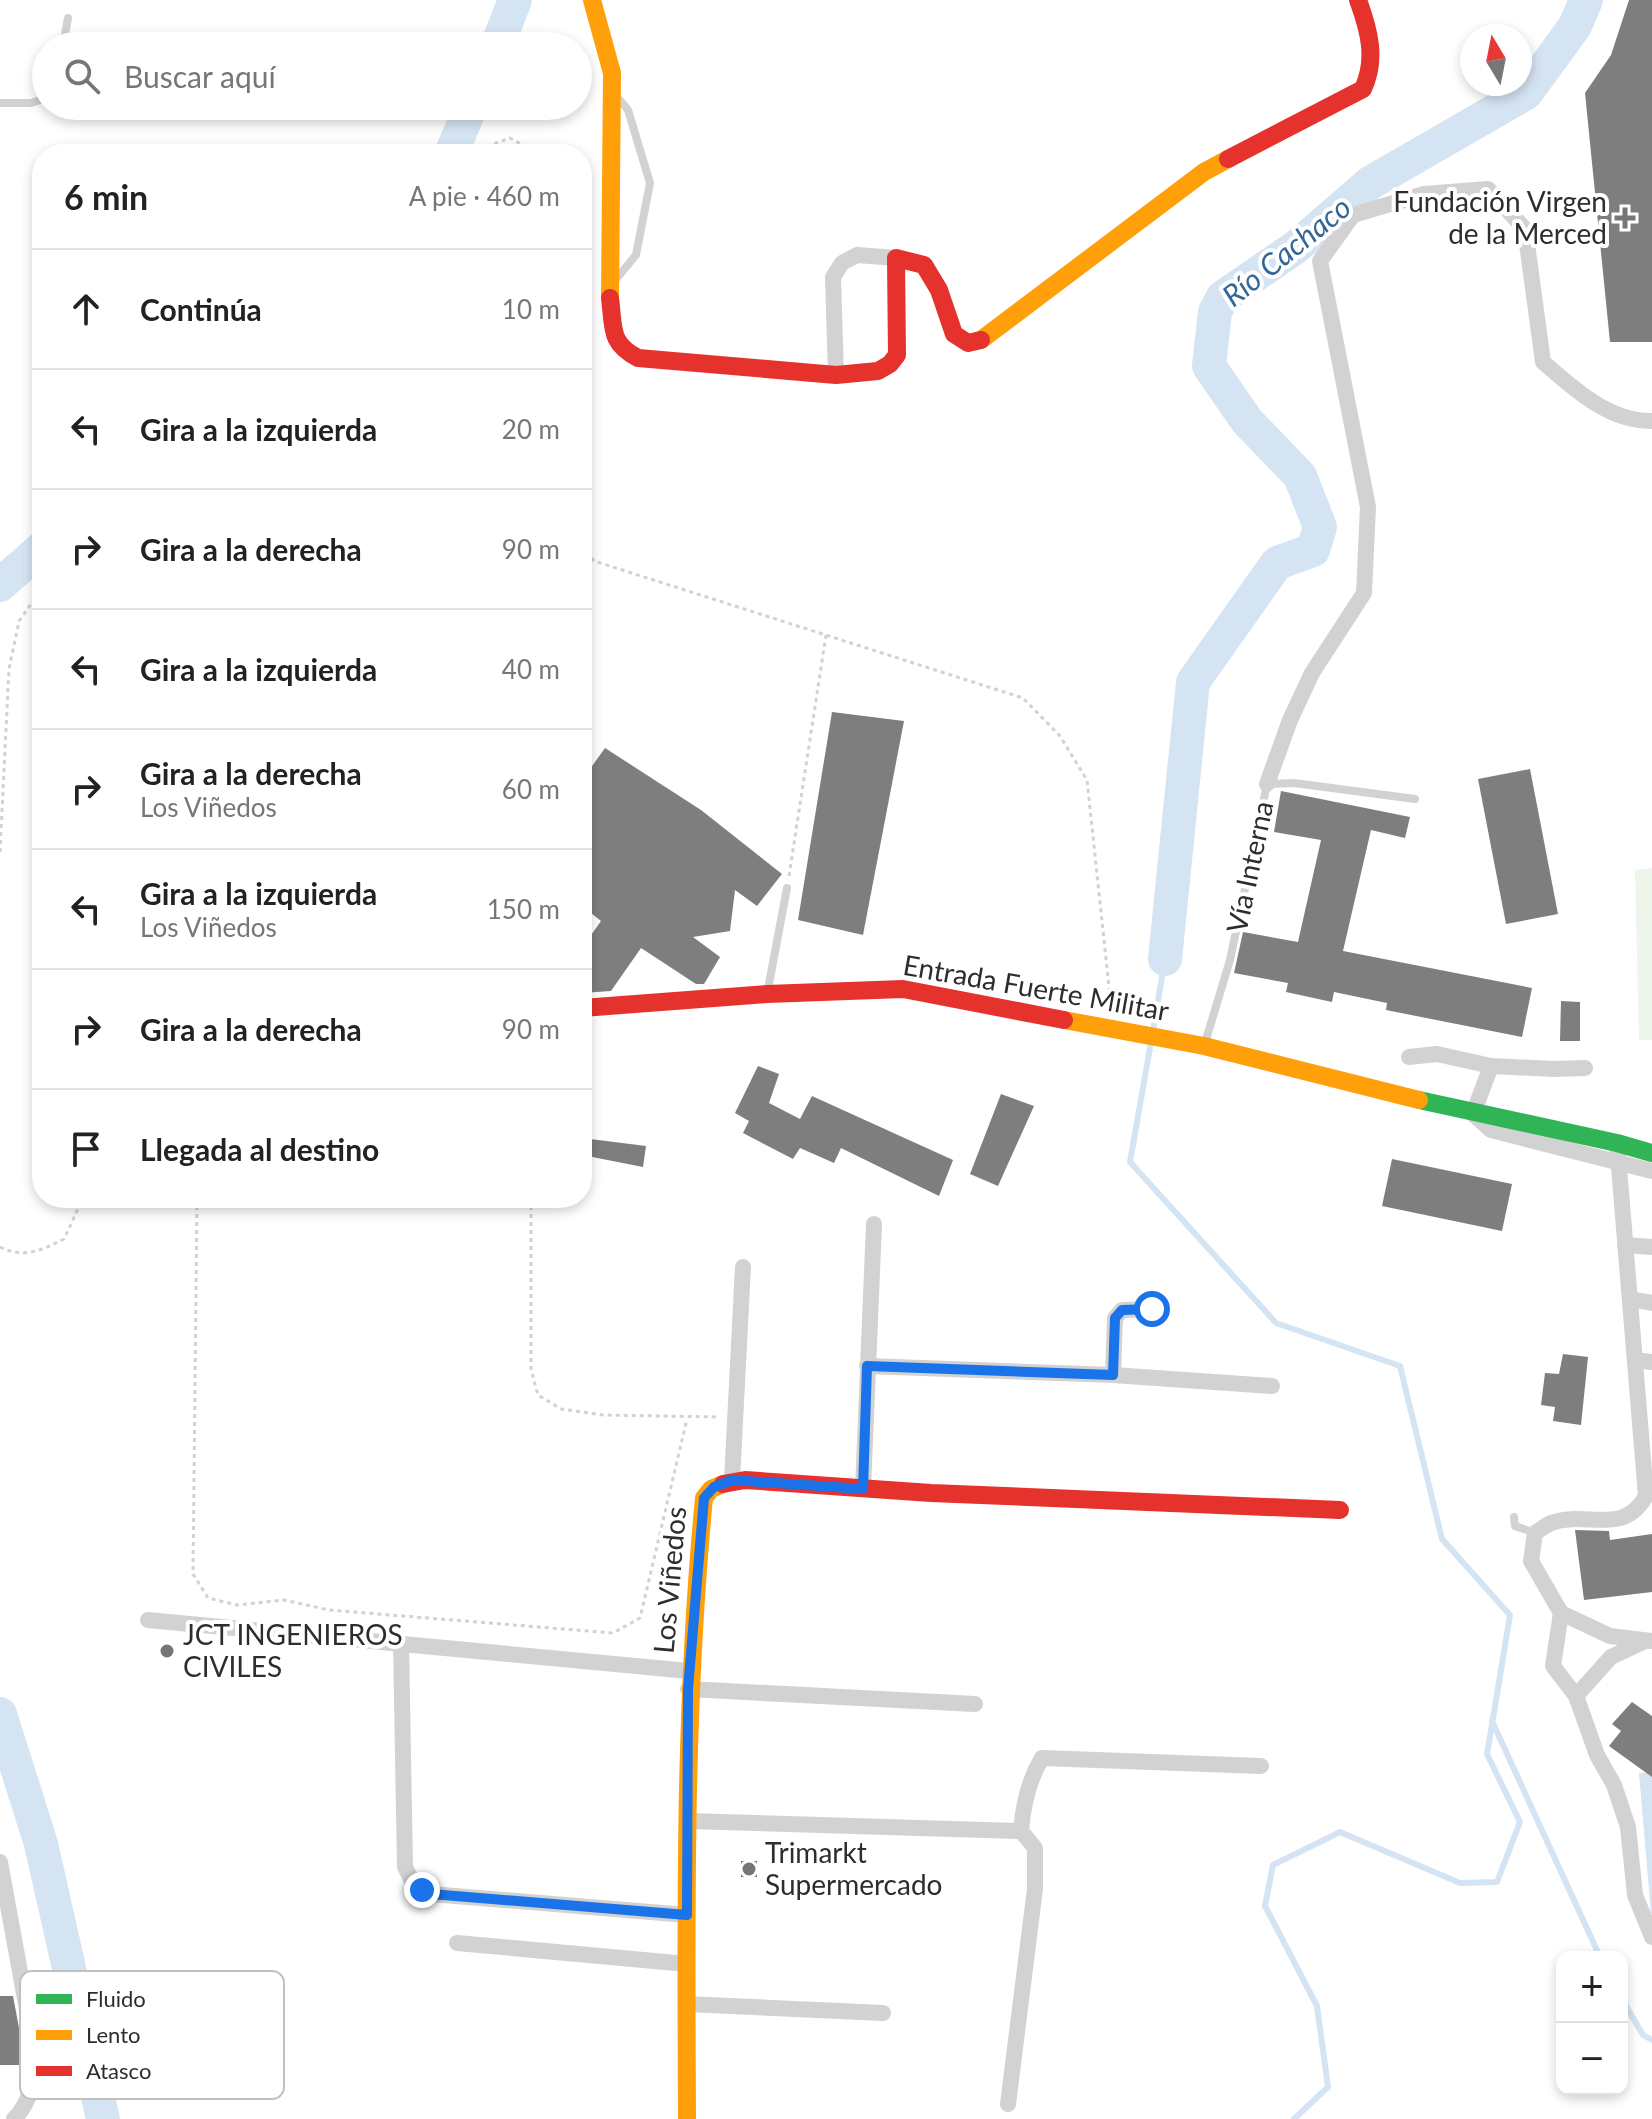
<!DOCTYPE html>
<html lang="es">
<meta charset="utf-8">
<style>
:root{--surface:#fff;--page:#f6f6f6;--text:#222;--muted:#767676;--line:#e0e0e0}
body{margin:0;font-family:Lato,sans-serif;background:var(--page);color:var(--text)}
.controls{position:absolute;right:24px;bottom:24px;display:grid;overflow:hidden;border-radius:16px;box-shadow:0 4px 12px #0003}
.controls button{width:72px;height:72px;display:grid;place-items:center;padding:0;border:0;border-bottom:2px solid var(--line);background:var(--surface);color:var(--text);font:40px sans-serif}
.compass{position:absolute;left:1460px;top:24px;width:72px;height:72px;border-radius:50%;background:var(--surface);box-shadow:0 4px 12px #0003;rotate:350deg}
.stop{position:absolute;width:24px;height:24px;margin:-18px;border:6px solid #1a73e8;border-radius:50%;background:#fff}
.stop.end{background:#1a73e8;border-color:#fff;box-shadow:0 2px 8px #0008}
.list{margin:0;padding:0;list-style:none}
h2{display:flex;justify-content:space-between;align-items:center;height:104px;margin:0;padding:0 32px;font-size:34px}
h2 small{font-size:26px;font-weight:400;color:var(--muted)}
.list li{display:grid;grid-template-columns:52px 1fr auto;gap:24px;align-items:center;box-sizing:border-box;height:120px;padding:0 32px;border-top:2px solid var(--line)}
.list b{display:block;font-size:30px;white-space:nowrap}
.list p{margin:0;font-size:26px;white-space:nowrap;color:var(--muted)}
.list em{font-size:26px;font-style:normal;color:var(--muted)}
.icon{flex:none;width:44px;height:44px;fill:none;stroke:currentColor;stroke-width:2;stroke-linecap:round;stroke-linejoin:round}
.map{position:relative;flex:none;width:1652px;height:2119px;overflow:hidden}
.search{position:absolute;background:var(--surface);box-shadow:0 4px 12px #0003;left:32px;top:32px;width:560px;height:88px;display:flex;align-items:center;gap:20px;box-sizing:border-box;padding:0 28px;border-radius:44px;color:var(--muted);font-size:30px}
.panel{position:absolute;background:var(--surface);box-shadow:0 4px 12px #0003;left:32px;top:144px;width:560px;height:1064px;border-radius:32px}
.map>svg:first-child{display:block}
</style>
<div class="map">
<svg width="1652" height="2119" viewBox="0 0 1652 2119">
<rect width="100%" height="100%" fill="#fff"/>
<!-- green -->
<polygon fill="#eef5ea" points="1652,868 1652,1040 1639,1040 1635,870"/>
<!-- water -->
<polygon fill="#d5e4f3" points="1652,1772 1652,1914 1651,1914 1639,1773"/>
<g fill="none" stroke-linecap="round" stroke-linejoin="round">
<!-- stream -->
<g stroke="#d5e4f3" stroke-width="6">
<polyline points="1153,1031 1165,959"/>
<polyline points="1151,1042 1130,1162 1276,1323 1400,1366 1442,1539 1510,1615 1489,1743"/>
<polyline points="1492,1721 1600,1957"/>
<polyline points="1622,1999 1643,2035 1652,2040"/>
<polyline points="1294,2119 1328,2087 1317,2006 1265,1906 1273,1865 1340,1832 1460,1883 1497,1882 1520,1822 1487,1754 1489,1742"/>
</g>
<!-- river -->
<g stroke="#d5e4f3" stroke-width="34">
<polyline points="497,46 515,0"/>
<polyline points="451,154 471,106"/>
<polyline points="0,585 42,548"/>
<polyline points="1165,959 1193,682 1277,563 1313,550 1320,527 1300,476 1247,421 1209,366 1215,312 1223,297 1296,247 1370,183 1526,93 1575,26 1586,0"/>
<polyline points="0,1714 41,1844 103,2119"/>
</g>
</g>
<!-- building -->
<g fill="#7e7e7e">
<polygon points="1629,0 1652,0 1652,342 1610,342 1585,93 1611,55"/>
<polygon points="832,712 904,721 863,935 798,920"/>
<polygon points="605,748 701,810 782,874 757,906 735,890 730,931 693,937 720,957 704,984 696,984 641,948 611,991 582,993 582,948 601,921 582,906 582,780"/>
<polygon points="1530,769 1558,914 1506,924 1478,779"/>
<polygon points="1281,791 1410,817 1405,838 1371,830 1343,951 1532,988 1522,1037 1386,1010 1387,1003 1334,992 1332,1002 1286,992 1288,983 1234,973 1243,932 1298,942 1321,840 1274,832"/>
<polygon points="1561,1001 1580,1002 1580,1041 1560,1041"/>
<polygon points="758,1066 779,1074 769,1103 800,1119 812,1096 953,1160 939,1196 841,1148 834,1163 800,1148 793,1159 743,1133 749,1121 735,1113"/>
<polygon points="1001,1094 1034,1106 998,1186 970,1174"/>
<polygon points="582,1138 646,1146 643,1167 582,1155"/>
<polygon points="1392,1159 1512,1184 1502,1231 1382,1206"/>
<polygon points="1563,1354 1588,1357 1581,1425 1553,1421 1555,1407 1541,1405 1545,1373 1559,1374"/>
<polygon points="1575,1530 1609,1531 1610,1540 1652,1534 1652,1592 1584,1600"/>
<polygon points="1632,1702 1652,1716 1652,1777 1609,1746 1621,1731 1612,1724"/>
<rect x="741" y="1861" width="16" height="16"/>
<polygon points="0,1996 13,1996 23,2049 22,2065 0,2065"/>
</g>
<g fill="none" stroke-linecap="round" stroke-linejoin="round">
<!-- path -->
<g stroke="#d2d2d2" stroke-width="3" stroke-dasharray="4 4" stroke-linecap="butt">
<polyline points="483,154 488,146 510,138 539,154"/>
<polyline points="582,545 594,561 1023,698 1060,736 1087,780 1111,1006"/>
<polyline points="0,852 9,669 19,621 42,589"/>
<polyline points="789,876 826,635"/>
<polyline points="197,1198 193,1574 208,1598 237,1605 284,1600 329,1610 613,1633 640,1618 687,1419"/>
<polyline points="531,1198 531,1369 538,1395 561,1409 603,1415 719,1417"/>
<path d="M0 1247C24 1259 42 1250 64 1239L83 1198"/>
</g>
<!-- lane -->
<g stroke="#d2d2d2" stroke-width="8">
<polyline points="63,46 68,18"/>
<polyline points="0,103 31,103 46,98"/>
<polyline points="617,278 636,255 650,183 628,110 619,99"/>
<polyline points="768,989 787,888"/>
<polyline points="1205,1043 1230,960 1267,784 1294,783 1415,799"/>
<polyline points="1514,1517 1515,1526 1535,1533"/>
</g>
<!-- street -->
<g stroke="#d2d2d2" stroke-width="16">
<polyline points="836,375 833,277 842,263 857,255 896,258"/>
<path d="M1267 784 1290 720 1312 673 1364 593 1368 507 1320 261 1353 215 1424 194 1488 189 1525 229 1543 362C1573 388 1609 422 1652 421"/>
<polyline points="1409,1057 1437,1054 1491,1066 1554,1069 1585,1068"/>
<polyline points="1491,1066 1473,1114 1491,1130 1652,1171"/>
<path d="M1617 1143 1646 1496C1623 1537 1586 1510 1551 1523 1546 1525 1540 1530 1535 1533L1531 1561 1561 1613 1610 1636 1652 1641"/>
<polyline points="1625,1245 1652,1247"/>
<polyline points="1630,1299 1652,1303"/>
<polyline points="1635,1360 1652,1362"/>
<polyline points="867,1366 1113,1375 1272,1386"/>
<polyline points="1113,1375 1115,1318 1122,1310 1152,1309"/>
<polyline points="732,1480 743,1267"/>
<polyline points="863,1489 874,1224"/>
<polyline points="1561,1613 1553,1666 1576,1696 1611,1657 1645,1641"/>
<polyline points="148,1620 689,1671"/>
<polyline points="401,1643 405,1867 414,1885 431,1894 687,1915"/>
<polyline points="688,1689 975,1704"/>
<polyline points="1576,1696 1597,1755 1614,1785 1628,1827 1635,1895 1652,1937"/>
<polyline points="688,1821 1021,1831"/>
<path d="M0 1862 35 2054C34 2079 32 2101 14 2119"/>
<polyline points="457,1943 687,1964"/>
<polyline points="686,2004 883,2013"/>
<path d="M1008 2104 1035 1889V1848L1021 1831C1023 1805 1028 1781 1042 1758L1261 1766"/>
</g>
<!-- fast -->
<polyline stroke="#30b455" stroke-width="18" points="1419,1100 1617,1143 1652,1153"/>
<!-- slow -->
<g stroke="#ff9f0a" stroke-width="18">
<polyline points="592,0 612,73 610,298"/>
<polyline points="981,340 1204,172 1228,159"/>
<polyline points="1064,1020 1204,1046 1419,1100"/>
<path d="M687 2119C686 1911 684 1705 704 1498L711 1489 723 1484"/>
</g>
<!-- jam -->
<g stroke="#e5322d" stroke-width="18">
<path d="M1228 159 1363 89C1377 59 1369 30 1358 0"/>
<path d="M610 298C614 328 609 343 638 358L836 375 878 371 890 364 897 355 896 258 924 265 939 290 954 334 968 343 981 340"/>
<polyline points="582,1008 767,994 903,989 1064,1020"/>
<polyline points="723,1484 745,1480 931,1493 1340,1510"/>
</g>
</g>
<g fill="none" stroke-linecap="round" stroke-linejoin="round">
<!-- route -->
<polyline stroke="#1a73e8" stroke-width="10" points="422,1890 431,1894 687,1915 688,1689 704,1498 714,1487 732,1480 863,1489 867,1366 1113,1375 1115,1318 1122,1310 1152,1309"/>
</g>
<!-- markers -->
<g fill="#767676" stroke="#fff" stroke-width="3">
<path d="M1621 206h8v8h8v8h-8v8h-8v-8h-8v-8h8z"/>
<circle cx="167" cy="1651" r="8"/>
<circle cx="749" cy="1869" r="8"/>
</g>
<g text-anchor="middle" stroke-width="8" stroke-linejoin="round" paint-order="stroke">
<!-- poi labels -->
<g font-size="28" fill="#2d2d2d" stroke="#fff" text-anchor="start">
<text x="1607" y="212" text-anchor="end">Fundación Virgen<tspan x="1607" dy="32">de la Merced</tspan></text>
<text x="183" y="1645">JCT INGENIEROS<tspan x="183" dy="32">CIVILES</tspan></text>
<text x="765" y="1863">Trimarkt<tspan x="765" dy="32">Supermercado</tspan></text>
</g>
<!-- street labels -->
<g font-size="28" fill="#2d2d2d" stroke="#fff">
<text transform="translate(1250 867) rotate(-78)" y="10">Vía Interna</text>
<text transform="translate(1036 988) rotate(10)" y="10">Entrada Fuerte Militar</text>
<text transform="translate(670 1580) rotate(-85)" y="10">Los Viñedos</text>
</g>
<!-- water labels -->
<g font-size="30" font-style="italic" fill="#346696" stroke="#fff">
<text transform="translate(1287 252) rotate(-39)" y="10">Río Cachaco</text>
</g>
</g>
<!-- legend -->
<rect x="20" y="1971" width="264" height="128" rx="12" fill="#fff" stroke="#c0c0c0" stroke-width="2"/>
<rect x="36" y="1994" width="36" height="10" fill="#30b455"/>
<rect x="36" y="2030" width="36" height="10" fill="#ff9f0a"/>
<rect x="36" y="2066" width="36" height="10" fill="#e5322d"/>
<g font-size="22" fill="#2d2d2d">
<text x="86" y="2007">Fluido</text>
<text x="86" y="2043">Lento</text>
<text x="86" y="2079">Atasco</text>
</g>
</svg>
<div class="controls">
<button>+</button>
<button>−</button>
</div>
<svg class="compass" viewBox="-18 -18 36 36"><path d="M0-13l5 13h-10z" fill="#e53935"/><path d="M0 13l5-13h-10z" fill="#767676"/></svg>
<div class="stop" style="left:1152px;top:1309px"></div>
<div class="stop end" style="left:422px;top:1890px"></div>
<div class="search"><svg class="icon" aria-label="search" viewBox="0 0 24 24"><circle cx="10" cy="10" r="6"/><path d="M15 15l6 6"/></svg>Buscar aquí</div>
<section class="panel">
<h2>6 min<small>A pie · 460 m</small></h2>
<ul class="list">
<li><svg class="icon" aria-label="ahead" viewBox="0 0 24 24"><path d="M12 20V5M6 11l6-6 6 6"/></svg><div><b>Continúa</b></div><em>10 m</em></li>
<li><svg class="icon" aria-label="left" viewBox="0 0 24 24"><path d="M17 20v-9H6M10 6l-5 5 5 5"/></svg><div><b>Gira a la izquierda</b></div><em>20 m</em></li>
<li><svg class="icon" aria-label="right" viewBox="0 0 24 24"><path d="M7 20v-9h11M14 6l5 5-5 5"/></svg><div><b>Gira a la derecha</b></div><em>90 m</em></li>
<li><svg class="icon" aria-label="left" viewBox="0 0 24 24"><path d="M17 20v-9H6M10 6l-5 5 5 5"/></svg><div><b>Gira a la izquierda</b></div><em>40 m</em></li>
<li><svg class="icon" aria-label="right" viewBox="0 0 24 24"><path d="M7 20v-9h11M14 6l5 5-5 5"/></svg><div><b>Gira a la derecha</b><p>Los Viñedos</p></div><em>60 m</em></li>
<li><svg class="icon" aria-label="left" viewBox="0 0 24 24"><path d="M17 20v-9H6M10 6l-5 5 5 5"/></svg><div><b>Gira a la izquierda</b><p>Los Viñedos</p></div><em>150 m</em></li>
<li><svg class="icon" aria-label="right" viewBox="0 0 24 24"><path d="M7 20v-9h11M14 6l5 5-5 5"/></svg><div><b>Gira a la derecha</b></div><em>90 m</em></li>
<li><svg class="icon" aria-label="arrive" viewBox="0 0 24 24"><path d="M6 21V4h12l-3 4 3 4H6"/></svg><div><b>Llegada al destino</b></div></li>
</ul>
</section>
</div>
